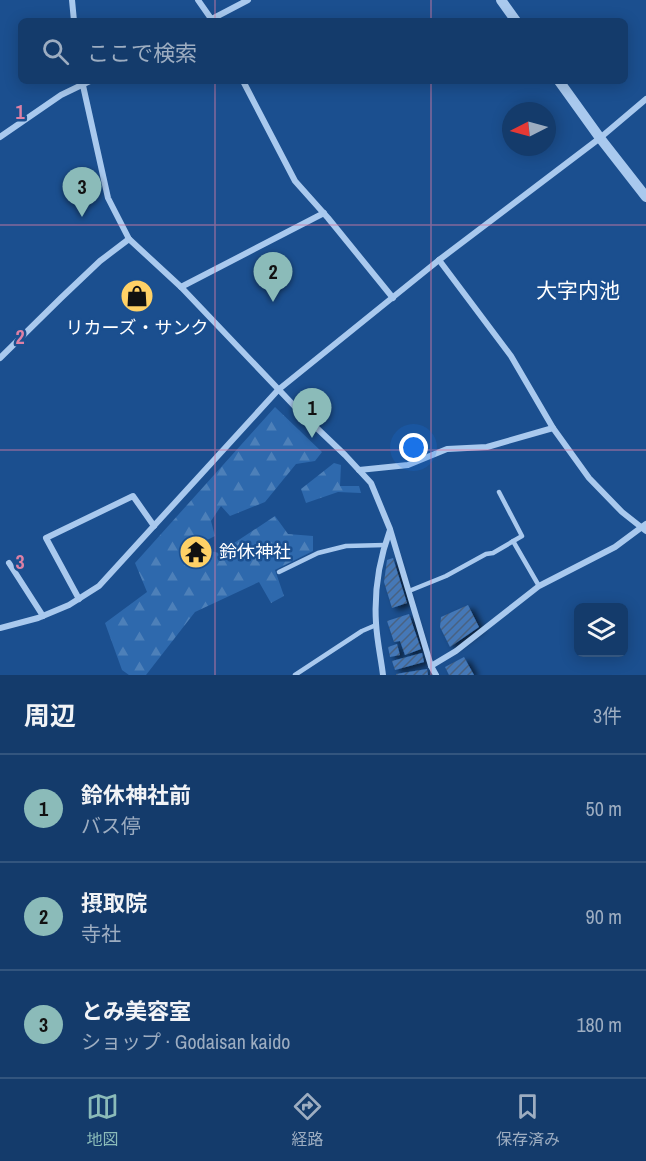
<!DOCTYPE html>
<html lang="ja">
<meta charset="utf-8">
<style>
:root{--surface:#143b6b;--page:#214673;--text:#f1f3f6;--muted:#9dadc1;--line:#33557e;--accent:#8bbbb9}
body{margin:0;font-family:"Archivo Narrow","Noto Sans JP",sans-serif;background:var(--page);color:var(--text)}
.controls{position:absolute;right:18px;bottom:18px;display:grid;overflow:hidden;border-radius:9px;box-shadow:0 3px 15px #0003}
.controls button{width:54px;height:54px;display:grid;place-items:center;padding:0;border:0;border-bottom:2px solid var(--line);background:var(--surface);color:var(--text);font:30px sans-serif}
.compass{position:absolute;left:502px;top:102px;width:54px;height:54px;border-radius:50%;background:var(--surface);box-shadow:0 3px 15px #0003;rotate:264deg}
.you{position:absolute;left:414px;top:448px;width:21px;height:21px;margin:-15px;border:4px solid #fff;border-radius:50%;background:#1a73e8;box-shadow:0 0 0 9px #1a73e833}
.badge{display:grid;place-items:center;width:39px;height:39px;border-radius:50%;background:var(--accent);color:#111;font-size:20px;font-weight:700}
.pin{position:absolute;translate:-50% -50px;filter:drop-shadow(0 2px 3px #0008)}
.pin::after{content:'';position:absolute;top:32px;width:21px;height:18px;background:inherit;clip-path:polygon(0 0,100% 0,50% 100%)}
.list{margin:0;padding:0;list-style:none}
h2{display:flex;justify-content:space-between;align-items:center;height:78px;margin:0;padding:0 24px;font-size:26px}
h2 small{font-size:20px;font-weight:400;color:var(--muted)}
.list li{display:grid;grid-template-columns:39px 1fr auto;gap:18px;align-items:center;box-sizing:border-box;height:108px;padding:0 24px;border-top:2px solid var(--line)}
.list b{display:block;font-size:22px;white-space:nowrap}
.list p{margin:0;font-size:20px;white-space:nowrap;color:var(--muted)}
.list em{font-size:20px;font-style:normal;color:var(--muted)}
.icon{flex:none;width:33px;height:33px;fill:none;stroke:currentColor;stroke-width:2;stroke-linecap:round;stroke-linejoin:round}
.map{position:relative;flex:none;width:646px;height:675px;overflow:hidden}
.search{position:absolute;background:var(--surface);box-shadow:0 3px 15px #0003;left:18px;right:18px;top:18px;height:66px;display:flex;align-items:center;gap:15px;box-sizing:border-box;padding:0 21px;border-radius:9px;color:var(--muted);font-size:22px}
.sheet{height:402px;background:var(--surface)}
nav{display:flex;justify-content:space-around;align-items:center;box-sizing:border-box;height:84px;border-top:2px solid var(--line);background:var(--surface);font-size:16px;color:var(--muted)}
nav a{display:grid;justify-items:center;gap:3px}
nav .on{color:var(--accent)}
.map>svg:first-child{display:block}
</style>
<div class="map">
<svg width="646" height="675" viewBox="0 0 646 675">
<defs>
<pattern id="forest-firs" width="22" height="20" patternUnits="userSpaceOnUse" patternTransform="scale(1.5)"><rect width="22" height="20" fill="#2e69ad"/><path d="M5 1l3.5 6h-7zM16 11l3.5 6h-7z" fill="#4d80b9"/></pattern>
<pattern id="building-hatch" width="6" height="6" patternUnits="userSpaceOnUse" patternTransform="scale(1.5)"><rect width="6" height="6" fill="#4478b7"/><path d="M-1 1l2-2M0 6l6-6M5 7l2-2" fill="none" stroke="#486282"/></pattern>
<filter id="shadow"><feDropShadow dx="5.5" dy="3" stdDeviation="3" flood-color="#0009"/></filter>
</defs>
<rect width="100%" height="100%" fill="#1b4f8f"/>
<!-- forest -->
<g fill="url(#forest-firs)">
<polygon points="275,407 322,452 315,461 296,464 265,502 230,516 221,506 211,521 215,536 203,542 203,549 219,553 275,516 288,534 313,536 313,551 275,570 284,596 271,603 259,582 195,612 146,675 129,675 122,670 105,623 147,592 135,563"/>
<polygon points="334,463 341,465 340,486 359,486 361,493 338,492 306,503 301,489"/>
</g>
<!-- building -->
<g fill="url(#building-hatch)" filter="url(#shadow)">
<polygon points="393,558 407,603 392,608 384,582 387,560"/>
<polygon points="468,605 479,627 450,647 440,627 441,617"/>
<polygon points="409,614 421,649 405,655 400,641 394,642 387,621"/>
<polygon points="397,644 400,655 390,657 388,647"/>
<polygon points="422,653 424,662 395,670 392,661"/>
<polygon points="464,657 474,675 449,675 445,667"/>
<polygon points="427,669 428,675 396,675 396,674"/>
</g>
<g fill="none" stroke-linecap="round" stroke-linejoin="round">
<!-- service -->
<g stroke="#a9c9ee" stroke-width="4.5">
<polyline points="513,541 539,586"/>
<polyline points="279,572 318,553 346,546 385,545"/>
<polyline points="409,591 446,576 486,554 493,553 522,536 499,492"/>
<polyline points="295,675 362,631 376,625"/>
</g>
<!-- minor -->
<g stroke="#a9c9ee" stroke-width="6">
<polyline points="72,0 74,21"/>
<polyline points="198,0 212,20"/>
<polyline points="208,21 248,0"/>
<polyline points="82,81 108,198 129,239 181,287 301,413 345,455 371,483 390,529 431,666 436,675"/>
<polyline points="243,81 295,181 328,218 393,298"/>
<polyline points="0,137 61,95 90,81"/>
<polyline points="439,260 511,356 553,428 589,478 622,512 646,531"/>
<polyline points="181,287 324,213"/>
<polyline points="0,358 61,298 100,261 129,239"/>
<polyline points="359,470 408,465 447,449 487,447 553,428"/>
<polyline points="9,563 43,616"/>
<polyline points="79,599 46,538 133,496 154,526"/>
<polyline points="0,628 38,618 69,605 99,586 278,390 439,260 600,138 646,99"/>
<polyline points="431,666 456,651 539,586 615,547 646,524"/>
<path d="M383 675C381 658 377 641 376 623 374 591 379 560 390 530"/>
</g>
<!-- tertiary -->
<g stroke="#a9c9ee" stroke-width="10">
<polyline points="501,0 516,21"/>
<polyline points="559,81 600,138 646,197"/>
</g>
</g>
<!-- grid -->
<path fill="none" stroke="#dd80a5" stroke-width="1.5" stroke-opacity="0.55" d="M215 0V21M431 0V21M215 81V675M431 81V675M0 225H646M0 450H646"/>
<!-- icons -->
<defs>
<g id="shop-disc" transform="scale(1.725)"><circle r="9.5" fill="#ffd166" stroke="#1b4f8f"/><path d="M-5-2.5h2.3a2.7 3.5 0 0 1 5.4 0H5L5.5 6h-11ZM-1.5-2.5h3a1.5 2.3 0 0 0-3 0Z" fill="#111"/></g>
<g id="temple-disc" transform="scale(1.725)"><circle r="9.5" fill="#ffd166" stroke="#1b4f8f"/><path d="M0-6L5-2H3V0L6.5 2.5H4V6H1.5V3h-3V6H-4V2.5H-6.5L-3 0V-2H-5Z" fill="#111"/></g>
</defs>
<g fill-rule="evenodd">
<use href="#shop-disc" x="137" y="296"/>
<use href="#temple-disc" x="196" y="552"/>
</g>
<g text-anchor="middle" stroke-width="5" stroke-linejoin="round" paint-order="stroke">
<!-- poi labels -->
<g font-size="18" fill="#fff" stroke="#1b4f8f">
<text x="137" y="334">リカーズ・サンク</text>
<text x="219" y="558" text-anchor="start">鈴休神社</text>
</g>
<!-- quarter labels -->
<g font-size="21" fill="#fff" stroke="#1b4f8f">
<text x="578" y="298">大字内池</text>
</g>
</g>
<g font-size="20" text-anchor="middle" font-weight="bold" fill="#dd80a5" stroke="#1b4f8f" stroke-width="5" stroke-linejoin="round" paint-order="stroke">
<text x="20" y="119">1</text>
<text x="20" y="344">2</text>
<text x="20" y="569">3</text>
</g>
</svg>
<div class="controls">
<button><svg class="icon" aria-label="layers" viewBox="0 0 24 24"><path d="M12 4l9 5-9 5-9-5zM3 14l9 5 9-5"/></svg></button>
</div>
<svg class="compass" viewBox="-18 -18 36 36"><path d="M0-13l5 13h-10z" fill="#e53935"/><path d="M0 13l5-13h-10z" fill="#9dadc1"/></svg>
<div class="you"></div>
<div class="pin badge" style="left:312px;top:438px">1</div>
<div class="pin badge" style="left:273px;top:302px">2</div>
<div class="pin badge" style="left:82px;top:217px">3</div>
<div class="search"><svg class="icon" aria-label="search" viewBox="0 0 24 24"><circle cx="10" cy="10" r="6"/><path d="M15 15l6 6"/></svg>ここで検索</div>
</div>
<section class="sheet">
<h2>周辺<small>3件</small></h2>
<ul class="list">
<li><span class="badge">1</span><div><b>鈴休神社前</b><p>バス停</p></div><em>50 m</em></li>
<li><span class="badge">2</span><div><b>摂取院</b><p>寺社</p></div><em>90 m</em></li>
<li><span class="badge">3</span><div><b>とみ美容室</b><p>ショップ · Godaisan kaido</p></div><em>180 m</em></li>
</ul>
</section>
<nav>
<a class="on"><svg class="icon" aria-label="map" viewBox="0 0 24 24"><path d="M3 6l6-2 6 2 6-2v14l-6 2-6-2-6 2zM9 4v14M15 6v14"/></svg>地図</a>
<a><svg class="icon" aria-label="directions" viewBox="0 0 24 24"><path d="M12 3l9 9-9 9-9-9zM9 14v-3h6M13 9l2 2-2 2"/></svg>経路</a>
<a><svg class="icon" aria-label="saved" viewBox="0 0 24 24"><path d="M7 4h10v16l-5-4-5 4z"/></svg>保存済み</a>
</nav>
